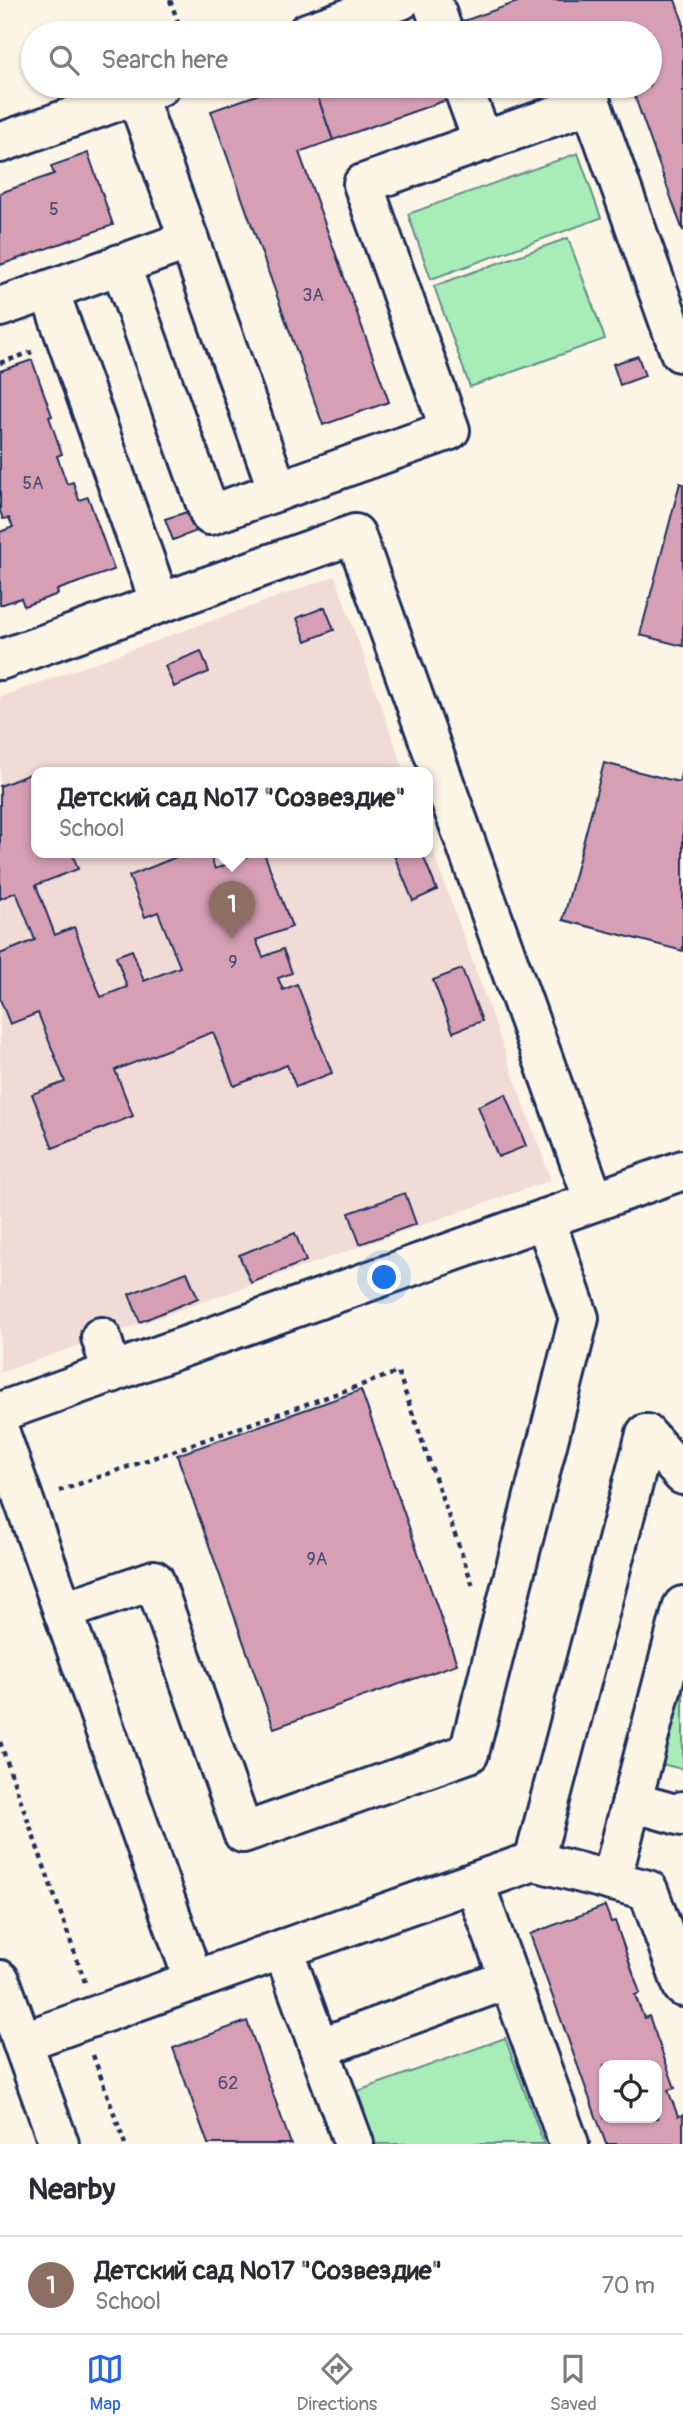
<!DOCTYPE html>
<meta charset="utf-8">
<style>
:root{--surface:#fff;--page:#f7f7f7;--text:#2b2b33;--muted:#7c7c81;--line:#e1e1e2;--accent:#2563eb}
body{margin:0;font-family:Pangolin,sans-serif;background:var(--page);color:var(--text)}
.controls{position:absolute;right:21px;bottom:21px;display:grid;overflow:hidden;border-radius:14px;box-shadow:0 2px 5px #0004}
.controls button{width:63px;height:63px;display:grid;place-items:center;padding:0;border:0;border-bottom:2px solid var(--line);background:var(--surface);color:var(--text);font:35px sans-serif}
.you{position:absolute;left:385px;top:1278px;width:24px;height:24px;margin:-18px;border:5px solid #fff;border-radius:50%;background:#1a73e8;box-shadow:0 0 0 10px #1a73e833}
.badge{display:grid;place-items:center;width:46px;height:46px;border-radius:50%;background:var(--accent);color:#fff;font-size:23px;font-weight:700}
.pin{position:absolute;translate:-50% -58px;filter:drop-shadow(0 2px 4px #0008)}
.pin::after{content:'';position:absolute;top:37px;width:24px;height:21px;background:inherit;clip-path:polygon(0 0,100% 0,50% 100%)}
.popup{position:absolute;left:31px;top:767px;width:402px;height:91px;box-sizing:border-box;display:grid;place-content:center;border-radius:14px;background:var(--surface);filter:drop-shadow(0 2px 5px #0005);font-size:23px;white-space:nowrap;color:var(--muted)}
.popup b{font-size:26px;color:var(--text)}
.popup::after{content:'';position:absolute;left:50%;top:100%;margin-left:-14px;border:14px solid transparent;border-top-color:var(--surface)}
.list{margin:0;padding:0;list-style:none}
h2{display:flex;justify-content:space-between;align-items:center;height:91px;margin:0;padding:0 28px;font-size:30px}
h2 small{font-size:23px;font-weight:400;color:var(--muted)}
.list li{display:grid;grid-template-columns:46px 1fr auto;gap:21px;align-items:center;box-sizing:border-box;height:98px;padding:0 28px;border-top:2px solid var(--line)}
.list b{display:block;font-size:26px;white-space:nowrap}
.list p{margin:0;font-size:23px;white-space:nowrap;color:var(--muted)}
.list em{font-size:23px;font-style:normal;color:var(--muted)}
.icon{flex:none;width:38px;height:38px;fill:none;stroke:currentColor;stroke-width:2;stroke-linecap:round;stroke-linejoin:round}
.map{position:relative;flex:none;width:683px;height:2144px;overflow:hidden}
.search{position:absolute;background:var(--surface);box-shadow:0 2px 5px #0004;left:21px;right:21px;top:21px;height:77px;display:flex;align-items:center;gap:18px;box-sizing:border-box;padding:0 24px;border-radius:38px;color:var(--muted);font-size:26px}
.sheet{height:189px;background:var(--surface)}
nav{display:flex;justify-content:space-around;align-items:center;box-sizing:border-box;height:98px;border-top:2px solid var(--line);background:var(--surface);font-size:19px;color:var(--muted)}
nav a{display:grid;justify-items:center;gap:4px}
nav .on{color:var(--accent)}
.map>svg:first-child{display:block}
</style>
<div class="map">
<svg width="683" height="2144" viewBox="0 0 683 2144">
<rect width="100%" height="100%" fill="#fcf5e5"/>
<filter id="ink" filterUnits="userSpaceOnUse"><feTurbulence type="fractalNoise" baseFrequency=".0143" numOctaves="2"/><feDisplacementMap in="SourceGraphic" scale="14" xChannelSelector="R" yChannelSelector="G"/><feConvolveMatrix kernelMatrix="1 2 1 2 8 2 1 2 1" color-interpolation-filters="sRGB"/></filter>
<g filter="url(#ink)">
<!-- built -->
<polygon fill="#f1dbd6" points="335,576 405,773 36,773 36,853 428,853 428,837 551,1180 0,1373 0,697"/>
<!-- green -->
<g fill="#a8ecb7" stroke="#628e8a" stroke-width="2">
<polygon points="578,153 601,218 431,279 408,214"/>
<polygon points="568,238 605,339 470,387 434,286"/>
<polygon points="683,1686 683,1767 681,1769 662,1764"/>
<polygon points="505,2038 544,2144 373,2144 355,2092"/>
</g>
<!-- building -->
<g fill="#d69fb4" stroke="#1b2f5e" stroke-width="2" fill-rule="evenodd">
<polygon points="523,0 675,0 683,22 683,231 631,86 650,86 650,33 430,33"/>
<polygon points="282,86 314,86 333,140 299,152 389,402 323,425 211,111"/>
<polygon points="314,86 486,86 333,140"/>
<polygon points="88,153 113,225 0,265 0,193 54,174 51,166"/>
<polygon points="638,356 645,376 620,385 613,364"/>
<polygon points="32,360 52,416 49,417 62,454 57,456 67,484 73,482 79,500 88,497 114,570 57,590 58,594 24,606 21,598 0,605 0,532 13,527 9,518 3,519 0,511 0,371"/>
<polygon points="680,483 683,484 683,646 640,635"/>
<polygon points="190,511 197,531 173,540 165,519"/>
<polygon points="325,607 334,630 306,641 297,618"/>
<polygon points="201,651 209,672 174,687 165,666"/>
<polygon points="604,763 679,782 683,766 683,951 563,920"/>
<polygon points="40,770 41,773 36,773 36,853 72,853 78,869 36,885 55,935 74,927 101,997 127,987 116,956 132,950 144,981 180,967 158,912 145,917 129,876 186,853 209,853 215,869 256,853 264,853 292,927 256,940 263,957 283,949 292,973 278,978 283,990 297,984 332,1073 296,1087 287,1065 234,1086 213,1032 115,1070 133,1116 53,1148 32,1094 65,1082 38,1013 10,1024 0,999 0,954 35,940 16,892 0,899 0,786"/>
<polygon points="393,853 422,853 437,890 413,901"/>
<polygon points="462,969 482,1021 453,1032 433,980"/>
<polygon points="506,1094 526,1146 498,1157 478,1106"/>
<polygon points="405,1193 416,1224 360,1244 349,1213"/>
<polygon points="295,1233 306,1261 251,1283 239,1255"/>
<polygon points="187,1272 198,1298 140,1322 129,1294"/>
<polygon points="361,1390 457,1664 274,1728 177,1455"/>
<path d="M605 1906 611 1922 615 1921 640 1993 635 1995 644 2018 649 2016 675 2088 668 2090 678 2116 683 2115V2144H606L530 1934ZM604 2065H657V2118H604Z"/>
<polygon points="247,2021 282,2119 291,2144 208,2144 173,2048"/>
</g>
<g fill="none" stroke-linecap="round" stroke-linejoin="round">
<!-- minor casing -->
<g stroke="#1b2f5e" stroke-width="44">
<g id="minor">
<polyline points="432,0 442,29"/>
<polyline points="307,33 401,0"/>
<polyline points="465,93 483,142"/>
<polyline points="0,143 160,86"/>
<polyline points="189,240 278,491"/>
<polyline points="120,264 210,515 450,430 363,184 591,103 680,352 683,350"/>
<polyline points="49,290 189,240 136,94"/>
<polyline points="0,307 49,290 160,603"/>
<polyline points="0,660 355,534 594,1201"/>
<polyline points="101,1337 112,1373"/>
<polyline points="0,1412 683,1170"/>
<polyline points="0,1433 194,1981"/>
<polyline points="646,1434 683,1475"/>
<polyline points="63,1611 154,1580 243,1833 469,1753 579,1318 545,1219"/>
<polyline points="632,1802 682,1816 683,1811"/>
<polyline points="534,1861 646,1434"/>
<polyline points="611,1881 683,1606"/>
<polyline points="474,1882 569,2144"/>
<polyline points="283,1949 534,1861 648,1890 683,1987"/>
<polyline points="0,1980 59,2144"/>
<polyline points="22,2042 283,1949 354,2144"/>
<polyline points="319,2048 509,1979"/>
</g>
</g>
<!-- path -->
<g stroke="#1b2f5e" stroke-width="4.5" stroke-dasharray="5 5" stroke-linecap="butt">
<polyline points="170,0 182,33"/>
<polyline points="0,363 32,352"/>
<polyline points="59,1491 398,1372 473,1586"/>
<polyline points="0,1742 85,1982"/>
<polyline points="93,2055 125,2144"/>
</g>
<!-- minor -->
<use href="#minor" stroke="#fcf5e5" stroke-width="38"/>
</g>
</g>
<g text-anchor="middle" stroke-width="7" stroke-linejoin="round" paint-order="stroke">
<!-- number labels -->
<g font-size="18" fill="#4a4b74">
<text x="54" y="215">5</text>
<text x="313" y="301">3А</text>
<text x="33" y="489">5А</text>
<text x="233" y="968">9</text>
<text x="317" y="1565">9А</text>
<text x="228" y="2089">62</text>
</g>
</g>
</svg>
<div class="controls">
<button><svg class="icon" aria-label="locate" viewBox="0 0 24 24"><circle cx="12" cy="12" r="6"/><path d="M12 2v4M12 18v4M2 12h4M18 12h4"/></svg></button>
</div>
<div class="you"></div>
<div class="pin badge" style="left:232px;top:939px;background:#8d6e63">1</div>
<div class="popup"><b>Детский сад №17 &quot;Созвездие&quot;</b>School</div>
<div class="search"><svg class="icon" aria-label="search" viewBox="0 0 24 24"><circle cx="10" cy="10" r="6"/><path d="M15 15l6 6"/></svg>Search here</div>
</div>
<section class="sheet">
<h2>Nearby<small></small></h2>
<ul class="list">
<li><span class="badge" style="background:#8d6e63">1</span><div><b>Детский сад №17 &quot;Созвездие&quot;</b><p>School</p></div><em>70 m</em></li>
</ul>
</section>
<nav>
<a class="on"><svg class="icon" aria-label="map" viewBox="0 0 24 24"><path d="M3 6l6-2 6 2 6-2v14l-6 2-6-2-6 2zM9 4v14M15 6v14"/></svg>Map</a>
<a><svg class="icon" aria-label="directions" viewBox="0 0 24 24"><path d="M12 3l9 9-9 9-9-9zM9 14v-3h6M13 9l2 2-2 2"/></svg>Directions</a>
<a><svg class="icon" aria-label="saved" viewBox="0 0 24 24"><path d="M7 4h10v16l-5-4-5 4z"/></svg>Saved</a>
</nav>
